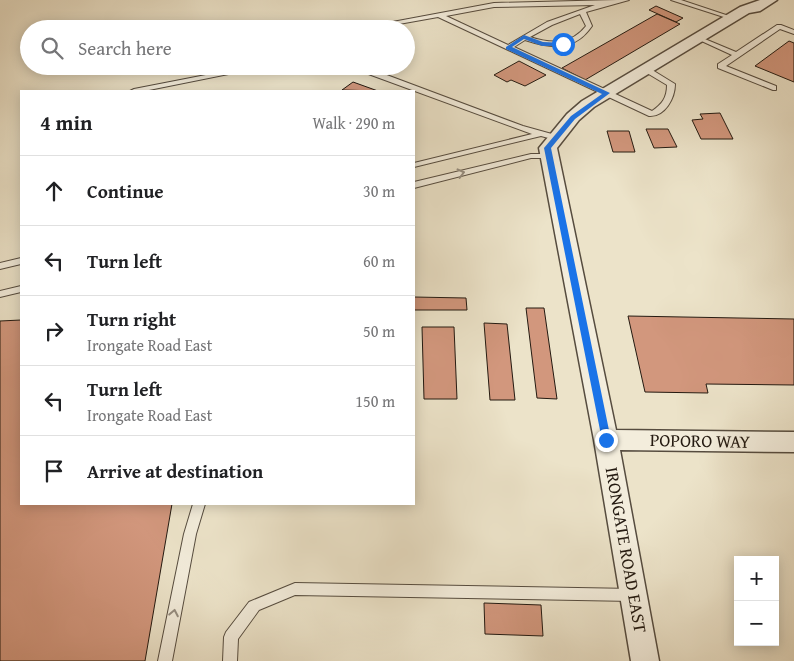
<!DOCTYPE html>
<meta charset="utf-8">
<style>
:root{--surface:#fff;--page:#f6f6f6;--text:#202124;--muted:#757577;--line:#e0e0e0}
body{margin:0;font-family:"Gentium Book Plus",serif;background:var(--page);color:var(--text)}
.controls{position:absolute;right:15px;bottom:15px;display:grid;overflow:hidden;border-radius:0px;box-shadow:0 2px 12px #0003}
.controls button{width:45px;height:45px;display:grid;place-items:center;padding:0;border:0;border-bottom:1px solid var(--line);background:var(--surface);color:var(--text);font:25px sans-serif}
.stop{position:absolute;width:15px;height:15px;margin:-11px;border:4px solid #1a73e8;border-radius:50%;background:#fff}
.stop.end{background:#1a73e8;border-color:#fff;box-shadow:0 1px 5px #0008}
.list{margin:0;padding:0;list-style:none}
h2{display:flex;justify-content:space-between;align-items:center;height:65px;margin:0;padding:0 20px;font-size:21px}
h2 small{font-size:16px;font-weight:400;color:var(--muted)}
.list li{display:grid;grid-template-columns:32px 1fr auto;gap:15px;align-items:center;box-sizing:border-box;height:70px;padding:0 20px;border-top:1px solid var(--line)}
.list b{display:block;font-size:19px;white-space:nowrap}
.list p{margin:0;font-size:16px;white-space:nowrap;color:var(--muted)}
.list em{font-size:16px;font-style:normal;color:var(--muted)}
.icon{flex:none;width:28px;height:28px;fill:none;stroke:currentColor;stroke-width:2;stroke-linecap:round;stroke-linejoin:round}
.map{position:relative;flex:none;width:794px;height:661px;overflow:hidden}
.search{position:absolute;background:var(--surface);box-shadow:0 2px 12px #0003;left:20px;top:20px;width:395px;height:55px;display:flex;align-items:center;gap:12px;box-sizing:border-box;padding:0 18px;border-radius:28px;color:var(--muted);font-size:19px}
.panel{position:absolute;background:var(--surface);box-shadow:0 2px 12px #0003;left:20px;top:90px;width:395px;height:415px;border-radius:0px}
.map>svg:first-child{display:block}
</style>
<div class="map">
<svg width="794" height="661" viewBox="0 0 794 661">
<rect width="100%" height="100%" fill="#ece3c9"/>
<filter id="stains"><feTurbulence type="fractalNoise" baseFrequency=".004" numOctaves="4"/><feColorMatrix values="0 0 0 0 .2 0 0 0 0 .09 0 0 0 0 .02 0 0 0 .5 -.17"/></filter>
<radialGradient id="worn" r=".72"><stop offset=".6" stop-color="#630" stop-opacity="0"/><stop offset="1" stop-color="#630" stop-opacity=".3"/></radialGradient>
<!-- building -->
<g fill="#d2977d" stroke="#241a11">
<polygon points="656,6 683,18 676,22 649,10"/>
<polygon points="657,14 680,24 585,80 562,68"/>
<polygon points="789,41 794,43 794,82 755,66"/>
<polygon points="519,61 546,75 525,86 511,80 507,82 494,75"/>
<polygon points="353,82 378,91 342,90"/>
<polygon points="720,113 733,139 701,139 692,120 703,119 700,114"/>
<polygon points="646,129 668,129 677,147 654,148"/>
<polygon points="607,131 629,131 635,152 613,152"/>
<polygon points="414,297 466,298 467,310 414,310"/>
<polygon points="526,308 544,308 557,399 537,398"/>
<polygon points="628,316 794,319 794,385 706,384 708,393 645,392"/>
<polygon points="21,320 21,504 172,504 145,661 0,661 0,321"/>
<polygon points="484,323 507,324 515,400 490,400"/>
<polygon points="422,327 454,327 457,399 424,399"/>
<polygon points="484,603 541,605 543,636 485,634"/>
</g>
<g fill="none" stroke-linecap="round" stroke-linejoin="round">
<!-- lane casing -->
<g stroke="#564c3f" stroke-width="2">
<g id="lane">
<path d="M617 0H629L586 12 592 26C575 51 552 49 525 40L514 47 652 111C662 104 667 98 667 85L642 70 649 68 675 84C675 98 665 117 649 116L438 17 371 29H355L494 3ZM595 5 547 22 508 45 446 16 494 7ZM580 14 586 26C571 45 551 44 530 37L552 25Z"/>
<polygon points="671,0 681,0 735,18 730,19"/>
<polygon points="261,24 311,27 314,29 240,29"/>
<polygon points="777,25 781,25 794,30 794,34 780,29 726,66 776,86 776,90 773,90 718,68 718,64 732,55 695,38 700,37 736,52"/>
<polygon points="252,66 268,66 144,91 130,91 134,89"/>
<polygon points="343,66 357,66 368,68 523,126 559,136 560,138 556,140 541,136 414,167 414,163 532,134 363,72"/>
<polygon points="531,154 550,154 554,156 550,158 531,158 414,188 414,182"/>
<polygon points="21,258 21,264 0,269 0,263"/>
<polygon points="21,286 21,292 0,297 0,291"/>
<polygon points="193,504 205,504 196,534 172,661 158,661 184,534"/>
<polygon points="295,583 633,589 638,591 639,595 638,599 633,601 295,595 259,610 238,639 237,661 223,661 224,637 226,632 249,602"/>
</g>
</g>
<!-- street casing -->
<g stroke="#564c3f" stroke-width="3">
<polygon id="street" points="760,0 777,0 760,11 749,13 594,107 579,120 557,148 616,430 794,432 794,452 620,450 659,661 631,661 594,440 539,148 567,114 582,101 740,7"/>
</g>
<!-- lane -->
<use href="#lane" fill="#f3eddc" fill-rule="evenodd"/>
<!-- street -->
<use href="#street" fill="#f3eddc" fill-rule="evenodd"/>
</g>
<!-- one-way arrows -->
<defs><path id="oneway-chevron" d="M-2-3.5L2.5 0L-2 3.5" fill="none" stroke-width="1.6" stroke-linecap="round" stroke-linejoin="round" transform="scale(1.25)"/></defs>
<g stroke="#968e81">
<use href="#oneway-chevron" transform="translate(461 173) rotate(-14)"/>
<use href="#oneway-chevron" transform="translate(174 613) rotate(-79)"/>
</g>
<!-- route -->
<polygon fill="#1a73e8" points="524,35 543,42 565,43 563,46 542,46 524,39 512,47 610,93 575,119 551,148 611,440 606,443 602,440 544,148 571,116 602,94 506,49 506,47"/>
<g text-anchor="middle" stroke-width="5" stroke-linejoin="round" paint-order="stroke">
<!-- street labels -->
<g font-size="18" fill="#241a11" stroke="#f3eddc">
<text transform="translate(700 441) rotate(1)" y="6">POPORO WAY</text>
<text transform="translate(626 550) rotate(80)" y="6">IRONGATE ROAD EAST</text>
</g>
</g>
<rect width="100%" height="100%" filter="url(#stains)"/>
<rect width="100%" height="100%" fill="url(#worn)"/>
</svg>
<div class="controls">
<button>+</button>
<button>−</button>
</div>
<div class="stop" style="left:563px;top:44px"></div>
<div class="stop end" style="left:606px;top:440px"></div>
<div class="search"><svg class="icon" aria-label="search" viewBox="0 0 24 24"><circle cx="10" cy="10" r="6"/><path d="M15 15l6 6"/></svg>Search here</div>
<section class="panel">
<h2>4 min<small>Walk · 290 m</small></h2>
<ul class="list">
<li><svg class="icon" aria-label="ahead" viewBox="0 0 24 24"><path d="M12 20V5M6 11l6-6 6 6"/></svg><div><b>Continue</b></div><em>30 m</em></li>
<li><svg class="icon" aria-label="left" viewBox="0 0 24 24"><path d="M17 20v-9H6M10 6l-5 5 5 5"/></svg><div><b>Turn left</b></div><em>60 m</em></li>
<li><svg class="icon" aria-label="right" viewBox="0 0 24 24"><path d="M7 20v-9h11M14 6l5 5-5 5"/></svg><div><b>Turn right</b><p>Irongate Road East</p></div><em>50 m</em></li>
<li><svg class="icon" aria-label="left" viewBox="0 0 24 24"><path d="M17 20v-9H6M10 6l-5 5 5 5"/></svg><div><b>Turn left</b><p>Irongate Road East</p></div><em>150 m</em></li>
<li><svg class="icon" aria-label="arrive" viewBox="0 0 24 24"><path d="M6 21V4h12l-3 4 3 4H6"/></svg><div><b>Arrive at destination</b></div></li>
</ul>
</section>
</div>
